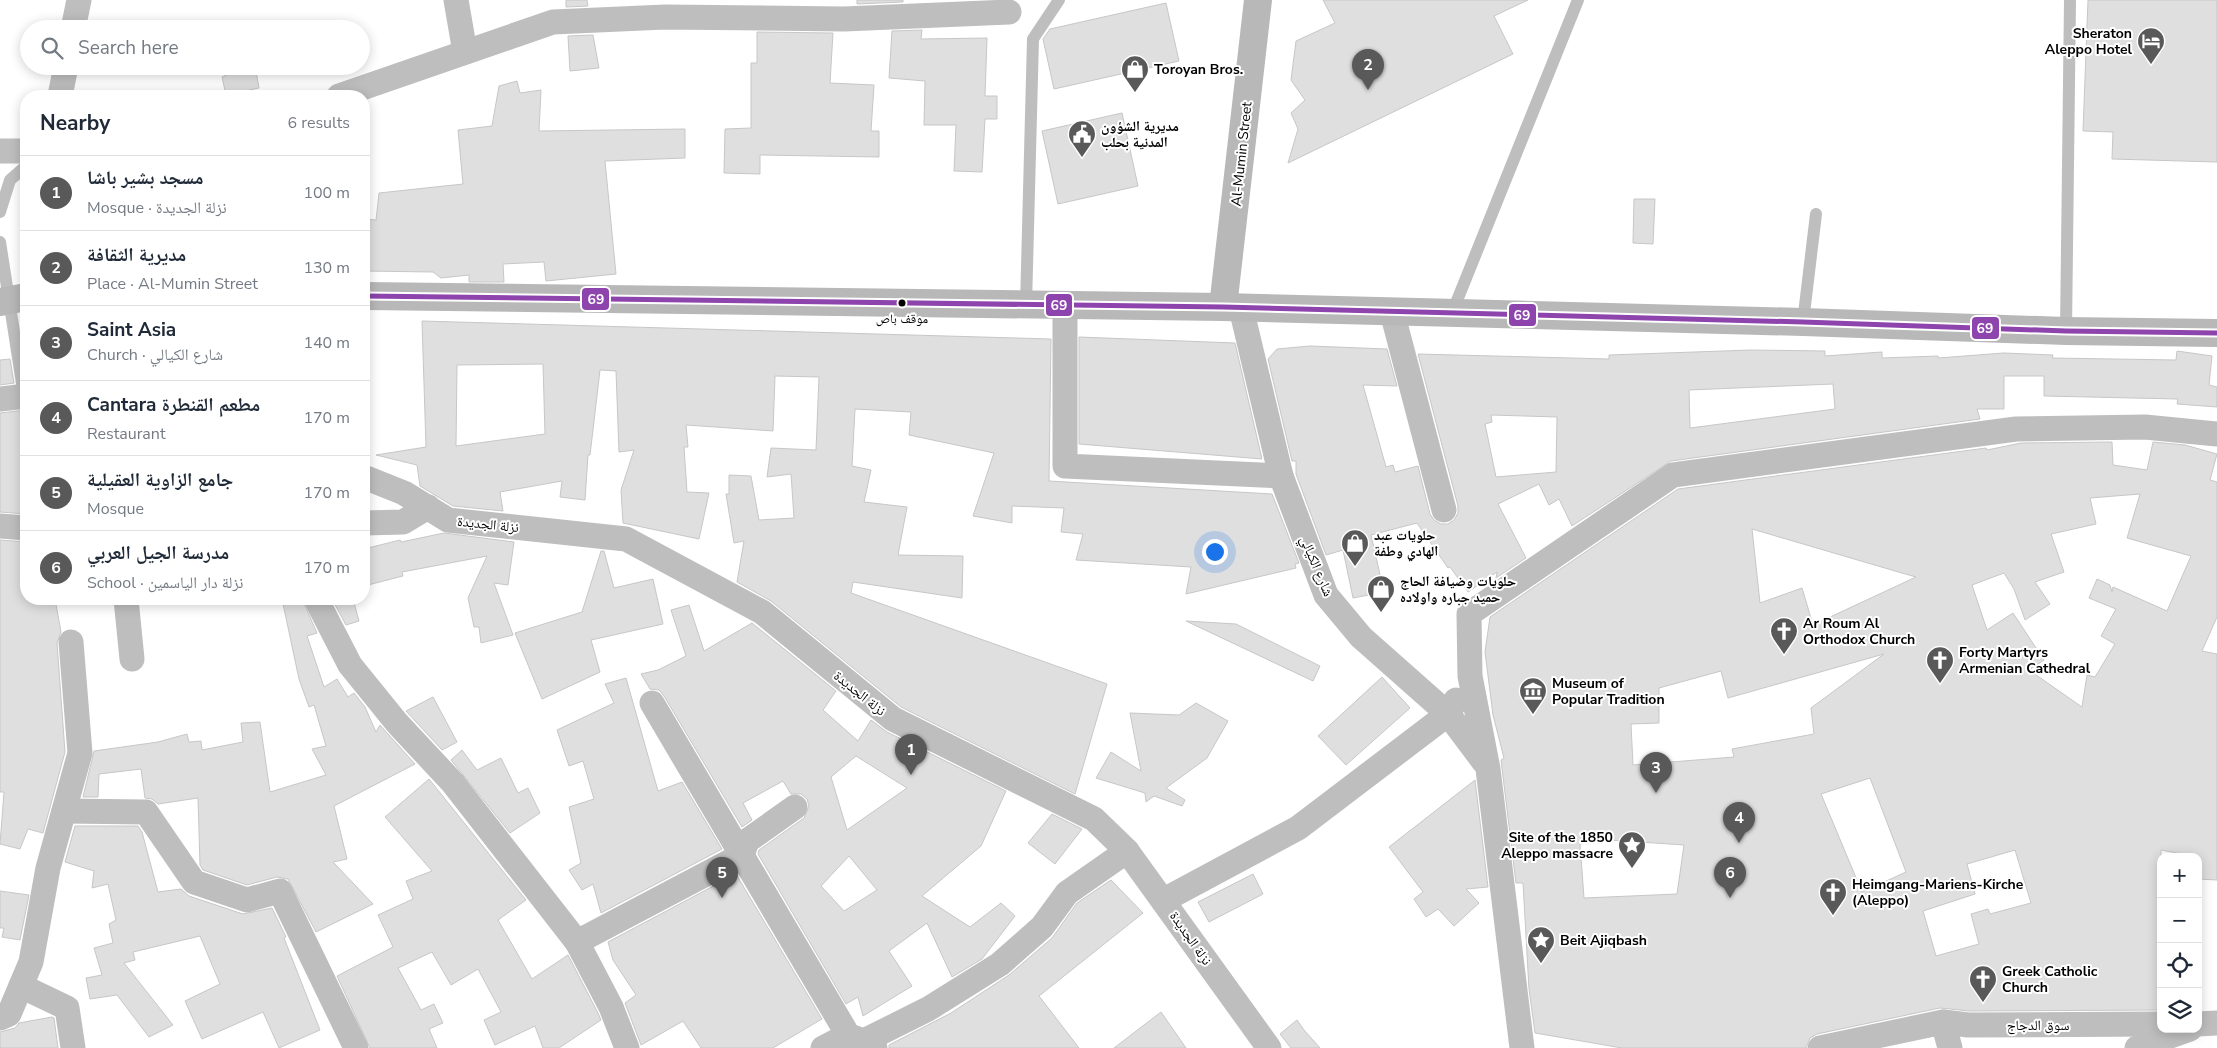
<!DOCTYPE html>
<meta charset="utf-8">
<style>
:root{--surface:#fff;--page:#f2f2f3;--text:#1f2937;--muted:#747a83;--line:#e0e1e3;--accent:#595959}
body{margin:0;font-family:"Nunito Sans","Noto Naskh Arabic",sans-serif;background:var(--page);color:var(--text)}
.controls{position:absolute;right:15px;bottom:15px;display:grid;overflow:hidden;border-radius:10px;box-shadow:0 2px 12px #0003}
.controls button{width:45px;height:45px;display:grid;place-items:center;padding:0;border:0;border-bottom:1px solid var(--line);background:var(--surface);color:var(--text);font:25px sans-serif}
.you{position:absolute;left:1214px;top:551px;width:18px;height:18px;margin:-12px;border:4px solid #fff;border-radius:50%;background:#1a73e8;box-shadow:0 0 0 8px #1a73e833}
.badge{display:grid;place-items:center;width:32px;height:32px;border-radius:50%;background:var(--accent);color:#fff;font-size:16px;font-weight:700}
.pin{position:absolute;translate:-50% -41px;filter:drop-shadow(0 1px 2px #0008)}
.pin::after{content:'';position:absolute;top:26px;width:18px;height:15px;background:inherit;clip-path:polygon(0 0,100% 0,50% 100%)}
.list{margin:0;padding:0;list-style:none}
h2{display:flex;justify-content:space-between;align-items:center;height:65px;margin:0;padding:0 20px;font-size:21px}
h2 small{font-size:16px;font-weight:400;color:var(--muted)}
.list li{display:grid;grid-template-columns:32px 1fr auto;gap:15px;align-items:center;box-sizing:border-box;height:75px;padding:0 20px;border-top:1px solid var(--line)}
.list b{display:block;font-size:19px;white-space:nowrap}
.list p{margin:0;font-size:16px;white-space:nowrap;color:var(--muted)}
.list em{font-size:16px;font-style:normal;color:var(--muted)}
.icon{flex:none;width:28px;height:28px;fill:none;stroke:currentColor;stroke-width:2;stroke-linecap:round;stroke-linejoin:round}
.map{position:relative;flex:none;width:2217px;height:1048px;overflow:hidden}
.search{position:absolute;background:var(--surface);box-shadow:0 2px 12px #0003;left:20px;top:20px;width:350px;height:55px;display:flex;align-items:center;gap:12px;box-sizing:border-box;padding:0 18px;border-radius:28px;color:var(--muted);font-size:19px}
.panel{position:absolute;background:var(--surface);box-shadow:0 2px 12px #0003;left:20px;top:90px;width:350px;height:515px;border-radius:20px}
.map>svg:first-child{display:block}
</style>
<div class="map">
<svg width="2217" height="1048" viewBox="0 0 2217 1048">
<rect width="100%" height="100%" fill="#fff"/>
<!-- building -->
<g fill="#dfdfdf" stroke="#c7c7c7" fill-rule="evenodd">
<polygon points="566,0 587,0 588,6 566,7"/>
<polygon points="857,0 903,0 903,2 857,4"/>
<polygon points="1323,0 1528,0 1494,16 1513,54 1288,163 1298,129 1291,113 1305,100 1291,80 1296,41 1335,23"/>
<polygon points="2088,0 2217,0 2217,162 2112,159 2113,132 2083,131"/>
<polygon points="1166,3 1179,61 1054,89 1043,39 1050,29"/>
<polygon points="922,30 921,39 987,38 985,96 997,96 997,119 985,119 982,172 954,171 956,125 924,125 925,81 889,78 892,31"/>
<polygon points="757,32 833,33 830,83 874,85 871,131 879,131 879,157 760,155 760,174 724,173 725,129 751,128 751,63 757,63"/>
<polygon points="593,35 599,68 570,71 568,36"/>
<polygon points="247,66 255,66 259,88 226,95 222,77"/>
<polygon points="517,81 520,93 541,90 539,131 685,129 685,158 605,161 616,274 546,281 544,262 503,264 504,282 469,282 469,275 441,278 433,272 364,271 364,219 376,220 379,193 463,184 458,130 492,126 499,86"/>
<polygon points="1122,113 1138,186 1058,204 1042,131"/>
<polygon points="1634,199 1655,199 1653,244 1633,243"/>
<path d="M422 321 1051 339 1049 481 1272 494 1299 563 1295 564 1296 568 1186 594 1191 567 1076 560 1083 534 1061 532 1064 508 1012 506V523L973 516 994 453 909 435 911 412 855 409 852 466 871 470 864 502 907 507 898 555 963 556 962 598 853 582 851 593 1107 684 1075 794 901 707 771 601 737 582 744 541 734 543 726 494H729V475L751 476 759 520 794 518 791 474 767 477 771 448 816 450 819 377 775 376 773 431 686 425 688 447H684L687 492 709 493 699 539 623 523 621 490 634 450 619 452 616 371 600 370 590 455H588L585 500 560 497 562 481 500 492 503 511 453 506 420 486 417 465 376 455 426 447ZM543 364 545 434 456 446 457 365Z"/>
<polygon points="1079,337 1235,343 1262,459 1079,444"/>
<path d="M1310 346 1387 349 1397 386 1363 385 1386 467 1393 465 1395 472 1418 466 1430 514 1434 520 1441 524H1448L1454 520 1458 513V506L1418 354 1609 359V355L1751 350 1825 351V356L1882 352V358L1938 356V358L2004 353 2053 355 2052 358 2176 360 2177 351 2212 356 2209 385 2217 387V407L2177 404 2178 399 2044 396V376H2004V409H1977L1980 419 1671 461 1572 526 1559 499 1549 505 1539 484 1498 504 1526 558 1496 578 1497 572 1468 592 1450 567 1448 568 1417 523 1371 535 1384 592 1353 598 1343 550 1326 555 1296 474V461H1292L1268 359 1277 349ZM1833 384 1835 409 1690 428 1689 390ZM1491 415 1557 417 1556 472 1496 477 1485 424 1492 422Z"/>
<polygon points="10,359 14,383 0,385 0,360"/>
<polygon points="26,410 26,514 0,512 0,413"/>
<path d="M2112 442 2113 465 2147 470 2153 442 2185 445 2217 454 2210 480 2217 482V617L2202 651 2217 654V880L2198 879V857L2161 850V1010L1969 1011 1940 1008 1817 1034 1810 1038 1806 1048H1622L1535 1033 1529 989 1523 883H1516L1501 760 1504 758 1493 715 1485 652 1490 617 1678 489 1986 448 1987 450 2021 443ZM2140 494 2127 538 2191 556 2167 611 2113 587 2112 592 2110 585 2097 579 2089 598 2116 609 2101 636 2115 644 2095 677 2087 675 2082 707 2029 670 2044 660 2013 613 1987 630 1972 585 2004 573 2014 589 2025 620 2050 604 2035 582 2064 572 2051 534 2096 524 2090 498ZM1752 529 1895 571 1916 577 1813 625 1802 588 1760 603ZM1884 654 1811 708 1814 734 1732 749 1734 757 1633 765 1631 724 1659 723V688L1721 671 1728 698ZM1870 778 1906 872 1862 892 1821 794ZM1610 840 1684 845 1677 894 1584 898 1580 844ZM2015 850 2031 903 1990 914 1988 909 1971 914 1979 944 1936 956 1923 911 1975 894 1967 864Z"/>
<polygon points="444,533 514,542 508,585 494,583 513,635 481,643 479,627 474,627 468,598 487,556 402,572 403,576 364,586 364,549 400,540 401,542"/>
<polygon points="0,540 26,542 26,599 55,599 61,632 57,643 65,752 43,833 28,829 20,849 0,844 4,792 0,792"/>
<polygon points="601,551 604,551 614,588 653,579 663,624 591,640 600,672 542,699 515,633 582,612"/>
<polygon points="282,599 302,599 317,633 307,636 324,687 337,679 348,697 354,693 365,707 376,732 380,725 415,764 334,806 347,859 333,862 373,904 316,932 288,879 277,877 247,885 203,870 200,865 198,798 158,804 152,799 145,798 141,769 99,774 98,797 83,797 94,751 158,742 187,734 189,742 201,741 202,750 243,742 241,723 260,722 270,792 326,775 312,749 326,746 314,705 309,707 299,679"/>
<polygon points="332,599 353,599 359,621 346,625"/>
<path d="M689 605 704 651 752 623 836 691 823 710 858 741 871 720 887 732 1006 791 981 846 922 896 970 927 1001 903 1015 916 982 959 952 977 927 923 889 951 912 986 863 1016 858 997 846 1004 758 854 759 850 804 818 809 806 807 799 801 794H791L783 781 743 803 752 820 742 827 664 696 659 690 650 689 641 674 658 670 686 656 671 610ZM856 756 907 788 847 830 831 777ZM849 856 877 890 844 911 821 886Z"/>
<polygon points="1186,621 1236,624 1320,666 1313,681"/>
<polygon points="1382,677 1410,708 1346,765 1318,736"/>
<polygon points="626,678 658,791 682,782 722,849 601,913 593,884 582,890 569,870 581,863 569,807 594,799 583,761 569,766 557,730 614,703 605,684"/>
<polygon points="433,697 457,742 442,750 406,711"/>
<polygon points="1196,703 1228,721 1207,758 1166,788 1185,800 1182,806 1154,796 1146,802 1145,793 1096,778 1111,752 1141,771 1130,713 1179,715"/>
<polygon points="462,750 477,770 501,758 518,793 528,788 540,813 510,833 451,760"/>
<polygon points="429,779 526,900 498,920 532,979 568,955 598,1013 601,1020 559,1048 543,1048 535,1026 495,1045 484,1020 501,1012 478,969 451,985 432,952 398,968 421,1010 434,1004 443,1023 429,1029 437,1048 370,1048 337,976 393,947 378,915 413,899 406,881 432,871 385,817"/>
<polygon points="1475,780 1488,887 1466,889 1479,903 1454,926 1438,909 1426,917 1414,899 1423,892 1389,847"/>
<polygon points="1052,814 1082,829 1055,864 1028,843"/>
<polygon points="75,826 138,826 142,832 158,892 181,889 189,896 243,914 272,908 286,937 284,938 320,1030 279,1048 263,1012 202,1039 185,1001 220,984 200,936 133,952 135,960 124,963 173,1025 149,1037 117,995 90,999 86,978 102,975 94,948 113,943 109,924 116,920 108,884 92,888 94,871 65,862"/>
<polygon points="736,874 822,1019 773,1048 701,1048 683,1021 641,1045 625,1003 636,995 613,960 608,942"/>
<polygon points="1253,874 1263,894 1209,922 1198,902"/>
<polygon points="1111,880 1143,913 1039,996 1079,1048 889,1048 889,1045 951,1013 1009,975 1052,938 1077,903"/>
<polygon points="0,891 29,895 20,940 2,937 4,928 0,928"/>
<polygon points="1161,1012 1186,1048 1114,1048"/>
<polygon points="52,1017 54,1018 58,1048 0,1048 0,1032 15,1028 19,1023"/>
<polygon points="1297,1020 1304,1030 1320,1048 1291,1048 1280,1034"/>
</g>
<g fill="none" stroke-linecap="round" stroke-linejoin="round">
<!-- lane -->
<g stroke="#bebebe" stroke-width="12">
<polyline points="0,212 10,180 26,166"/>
<polyline points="0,242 24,396"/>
<polyline points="1026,305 1033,39 1059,0"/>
<polyline points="1452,313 1578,0"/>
<polyline points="1803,322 1816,214"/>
<polyline points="2066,331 2070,0"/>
</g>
<!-- street -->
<g stroke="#bebebe" stroke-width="25">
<polyline points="456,0 465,52"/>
<polyline points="73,29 79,0"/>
<polyline points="60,96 66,66"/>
<polyline points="339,96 553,22 665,17 844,19 1009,12"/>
<polyline points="0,151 26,151"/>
<polyline points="1065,305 1065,466 1281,476"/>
<polyline points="1241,308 1281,476 1326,595 1361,637 1448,714 1484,762"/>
<polyline points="1392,312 1444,510"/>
<polyline points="0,399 26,396"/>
<polyline points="364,477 404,493 448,520 626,539 762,612 893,719 1094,819 1127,851 1269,1048"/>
<polyline points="364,523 403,522 428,507"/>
<polyline points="0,526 26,528"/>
<polyline points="126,599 132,659"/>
<polyline points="316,599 350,665 397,723 453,783 577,942 611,1007 627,1048"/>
<polyline points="652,703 848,1035 873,1045 875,1048"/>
<polyline points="64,811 146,812 194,882 247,900 280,891 356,1048"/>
<polyline points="1164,900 1298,828 1448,714 1456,700"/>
<polyline points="577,942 742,855 747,841 795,807"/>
<polyline points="21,986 67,1008 73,1048"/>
<polyline points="0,1018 9,1014 31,962 48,868 80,753 71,642"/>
<polyline points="2198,1024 2217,1023"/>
<polyline points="864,1041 928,1009 1000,964 1042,927 1067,893 1127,851"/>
<polyline points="823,1048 848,1035"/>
<polyline points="1522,1048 1488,769 1470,676 1469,614 1673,475 2016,429 2145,427 2217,434"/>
<polyline points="1820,1048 1943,1022"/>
<polyline points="1950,1048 1943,1022 1968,1025 2161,1024"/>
<polyline points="2137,1048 2190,1029"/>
</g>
<!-- secondary -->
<g stroke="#b8b8b8" stroke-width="28">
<polyline points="364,296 1223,307 1803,322 2066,331 2217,333"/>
<polyline points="0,302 26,297"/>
<polyline points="1223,307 1258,0"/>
</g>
<!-- bus-1 casing -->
<g stroke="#fff" stroke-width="9">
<polyline id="bus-1" points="364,296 1223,307 1803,322 2066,331 2217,333"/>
</g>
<!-- bus-1 -->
<use href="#bus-1" stroke="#8e44ad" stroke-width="5"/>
</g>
<!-- icons -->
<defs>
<g id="hotel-pin" transform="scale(1.4375)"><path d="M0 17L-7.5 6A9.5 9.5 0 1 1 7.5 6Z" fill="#595959" stroke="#fff"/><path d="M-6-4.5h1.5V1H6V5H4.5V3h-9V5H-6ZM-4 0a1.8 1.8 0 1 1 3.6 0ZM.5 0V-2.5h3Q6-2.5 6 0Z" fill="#fff"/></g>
<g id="shop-pin" transform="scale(1.4375)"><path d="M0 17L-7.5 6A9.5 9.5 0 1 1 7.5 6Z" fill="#595959" stroke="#fff"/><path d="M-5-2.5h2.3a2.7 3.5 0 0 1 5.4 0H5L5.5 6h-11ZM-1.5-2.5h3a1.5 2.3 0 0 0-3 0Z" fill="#fff"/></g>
<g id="civic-pin" transform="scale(1.4375)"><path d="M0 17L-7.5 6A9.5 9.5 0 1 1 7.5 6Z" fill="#595959" stroke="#fff"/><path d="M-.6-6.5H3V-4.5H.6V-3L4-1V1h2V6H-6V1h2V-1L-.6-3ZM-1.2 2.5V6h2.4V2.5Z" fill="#fff"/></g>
<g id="church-pin" transform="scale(1.4375)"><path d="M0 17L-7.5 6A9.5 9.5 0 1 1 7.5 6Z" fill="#595959" stroke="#fff"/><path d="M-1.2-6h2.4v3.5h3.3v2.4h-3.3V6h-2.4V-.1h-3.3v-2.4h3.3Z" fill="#fff"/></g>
<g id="museum-pin" transform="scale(1.4375)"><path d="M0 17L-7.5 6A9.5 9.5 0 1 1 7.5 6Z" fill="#595959" stroke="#fff"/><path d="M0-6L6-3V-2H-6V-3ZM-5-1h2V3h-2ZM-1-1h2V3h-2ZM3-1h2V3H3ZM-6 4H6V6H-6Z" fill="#fff"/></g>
<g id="sight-pin" transform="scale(1.4375)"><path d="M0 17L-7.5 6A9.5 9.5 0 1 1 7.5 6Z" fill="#595959" stroke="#fff"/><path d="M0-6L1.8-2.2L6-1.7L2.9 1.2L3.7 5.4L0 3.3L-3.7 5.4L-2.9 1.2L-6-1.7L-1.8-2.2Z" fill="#fff"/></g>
</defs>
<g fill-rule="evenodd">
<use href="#hotel-pin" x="2151" y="41"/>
<use href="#shop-pin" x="1135" y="69"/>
<use href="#civic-pin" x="1082" y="134"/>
<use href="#shop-pin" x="1355" y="543"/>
<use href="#shop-pin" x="1381" y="589"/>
<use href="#church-pin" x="1784" y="631"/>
<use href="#church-pin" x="1940" y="660"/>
<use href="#museum-pin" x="1533" y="691"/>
<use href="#sight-pin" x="1632" y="845"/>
<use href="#church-pin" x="1833" y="892"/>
<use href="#sight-pin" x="1541" y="940"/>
<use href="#church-pin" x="1983" y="979"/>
</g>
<!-- markers -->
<circle fill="#000" stroke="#fff" stroke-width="2" cx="902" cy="303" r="4.5"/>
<g text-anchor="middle" stroke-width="4" stroke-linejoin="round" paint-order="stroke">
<!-- bus labels -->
<g font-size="13" fill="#000" stroke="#fff">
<text x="902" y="323">موقف باص</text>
</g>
<!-- poi labels -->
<g font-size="14" font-weight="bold" fill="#000" stroke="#fff" text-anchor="start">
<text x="2132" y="38" text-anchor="end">Sheraton<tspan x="2132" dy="16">Aleppo Hotel</tspan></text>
<text x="1154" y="74">Toroyan Bros.</text>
<text x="1101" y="131">مديرية الشؤون<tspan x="1101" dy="16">المدنية بحلب</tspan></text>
<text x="1374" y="540">حلويات عبد<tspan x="1374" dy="16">الهادي وطفة</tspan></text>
<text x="1400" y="586">حلويات وضيافة الحاج<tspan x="1400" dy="16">حميد جباره واولاده</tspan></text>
<text x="1803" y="628">Ar Roum Al<tspan x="1803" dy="16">Orthodox Church</tspan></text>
<text x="1959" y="657">Forty Martyrs<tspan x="1959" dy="16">Armenian Cathedral</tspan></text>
<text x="1552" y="688">Museum of<tspan x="1552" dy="16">Popular Tradition</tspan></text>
<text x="1613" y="842" text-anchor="end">Site of the 1850<tspan x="1613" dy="16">Aleppo massacre</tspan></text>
<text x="1852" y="889">Heimgang-Mariens-Kirche<tspan x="1852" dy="16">(Aleppo)</tspan></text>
<text x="1560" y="945">Beit Ajiqbash</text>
<text x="2002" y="976">Greek Catholic<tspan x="2002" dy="16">Church</tspan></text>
</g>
<!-- street labels -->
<g font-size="14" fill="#000" stroke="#fff">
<text transform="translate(1241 154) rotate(-84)" y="5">Al-Mumin Street</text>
<text transform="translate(488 524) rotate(6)" y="5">نزلة الجديدة</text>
<text transform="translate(1317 566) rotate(67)" y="5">شارع الكيالي</text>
<text transform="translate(860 693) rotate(39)" y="5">نزلة الجديدة</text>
<text transform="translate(1191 938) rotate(55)" y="5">نزلة الجديدة</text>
<text x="2038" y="1030">سوق الدجاج</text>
</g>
</g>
<g stroke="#fff" stroke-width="2">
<rect x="581" y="287" width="29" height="24" rx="5" fill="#8e44ad"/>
<rect x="1045" y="293" width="28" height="24" rx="5" fill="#8e44ad"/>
<rect x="1508" y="303" width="29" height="24" rx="5" fill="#8e44ad"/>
<rect x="1971" y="316" width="29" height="24" rx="5" fill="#8e44ad"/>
</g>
<g font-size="14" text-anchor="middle" font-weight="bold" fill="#fff">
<text x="596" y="304">69</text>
<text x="1059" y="310">69</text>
<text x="1522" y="320">69</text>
<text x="1985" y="333">69</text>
</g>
</svg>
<div class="controls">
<button>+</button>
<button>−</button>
<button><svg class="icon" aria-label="locate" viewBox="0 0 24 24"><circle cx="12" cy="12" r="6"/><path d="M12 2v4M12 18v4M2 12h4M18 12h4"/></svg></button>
<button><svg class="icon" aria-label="layers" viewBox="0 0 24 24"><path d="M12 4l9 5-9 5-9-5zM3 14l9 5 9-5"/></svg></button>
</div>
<div class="you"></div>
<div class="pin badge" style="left:911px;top:775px">1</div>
<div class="pin badge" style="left:1368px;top:90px">2</div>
<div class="pin badge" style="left:1656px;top:793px">3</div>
<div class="pin badge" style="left:1739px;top:843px">4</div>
<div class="pin badge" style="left:722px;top:898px">5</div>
<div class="pin badge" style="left:1730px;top:898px">6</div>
<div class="search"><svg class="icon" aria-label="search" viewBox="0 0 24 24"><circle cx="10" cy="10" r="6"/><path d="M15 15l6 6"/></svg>Search here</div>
<section class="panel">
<h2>Nearby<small>6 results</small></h2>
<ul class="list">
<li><span class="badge">1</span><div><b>مسجد بشير باشا</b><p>Mosque · نزلة الجديدة</p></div><em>100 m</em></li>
<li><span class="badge">2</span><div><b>مديرية الثقافة</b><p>Place · Al-Mumin Street</p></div><em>130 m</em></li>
<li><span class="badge">3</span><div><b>Saint Asia</b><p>Church · شارع الكيالي</p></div><em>140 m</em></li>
<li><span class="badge">4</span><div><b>Cantara مطعم القنطرة</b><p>Restaurant</p></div><em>170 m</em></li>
<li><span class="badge">5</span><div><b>جامع الزاوية العقيلية</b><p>Mosque</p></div><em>170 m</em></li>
<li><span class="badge">6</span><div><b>مدرسة الجيل العربي</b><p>School · نزلة دار الياسمين</p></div><em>170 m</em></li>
</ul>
</section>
</div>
